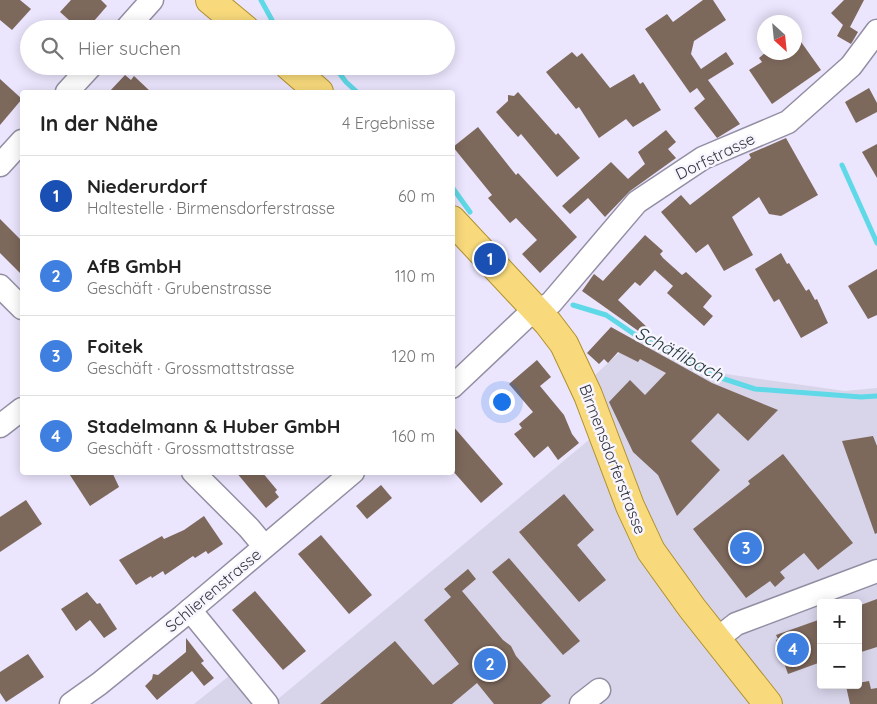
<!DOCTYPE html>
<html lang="de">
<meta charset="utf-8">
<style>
:root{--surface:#fff;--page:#f6f6f6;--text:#222;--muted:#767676;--line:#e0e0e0;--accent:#111827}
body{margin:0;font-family:Quicksand,sans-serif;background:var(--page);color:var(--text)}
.controls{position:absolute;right:15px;bottom:15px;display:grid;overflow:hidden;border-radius:5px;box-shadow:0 2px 12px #0003}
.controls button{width:45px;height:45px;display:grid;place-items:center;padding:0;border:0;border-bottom:1px solid var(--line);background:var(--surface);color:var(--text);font:25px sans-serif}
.compass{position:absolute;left:757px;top:15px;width:45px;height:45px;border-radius:50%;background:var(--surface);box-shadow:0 2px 12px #0003;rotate:153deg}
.you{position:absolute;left:501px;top:401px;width:18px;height:18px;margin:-12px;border:4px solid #fff;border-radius:50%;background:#1a73e8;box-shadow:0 0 0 8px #1a73e833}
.badge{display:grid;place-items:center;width:32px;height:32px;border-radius:50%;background:var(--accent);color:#fff;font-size:16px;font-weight:700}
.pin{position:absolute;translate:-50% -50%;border:2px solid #fff;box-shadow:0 1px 5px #0006}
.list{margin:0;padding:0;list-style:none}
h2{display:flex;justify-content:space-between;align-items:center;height:65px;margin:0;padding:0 20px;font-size:21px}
h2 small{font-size:16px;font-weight:400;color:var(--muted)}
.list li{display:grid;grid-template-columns:32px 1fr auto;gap:15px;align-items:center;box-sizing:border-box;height:80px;padding:0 20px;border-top:1px solid var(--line)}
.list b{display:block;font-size:19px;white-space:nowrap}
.list p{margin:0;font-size:16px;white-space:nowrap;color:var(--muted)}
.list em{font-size:16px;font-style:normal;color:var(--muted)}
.icon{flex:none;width:28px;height:28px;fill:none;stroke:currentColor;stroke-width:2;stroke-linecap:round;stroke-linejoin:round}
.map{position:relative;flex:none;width:877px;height:704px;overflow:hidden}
.search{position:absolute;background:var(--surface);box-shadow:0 2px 12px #0003;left:20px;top:20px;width:435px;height:55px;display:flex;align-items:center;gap:12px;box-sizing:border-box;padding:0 18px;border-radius:28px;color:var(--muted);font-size:19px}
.panel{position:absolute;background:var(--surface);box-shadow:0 2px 12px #0003;left:20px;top:90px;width:435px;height:385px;border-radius:5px}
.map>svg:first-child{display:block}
</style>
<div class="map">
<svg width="877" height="704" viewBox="0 0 877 704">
<rect width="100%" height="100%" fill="#ebe5fd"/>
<!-- industrial -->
<path fill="#d8d5eb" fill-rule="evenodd" d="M643 331 726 374 845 391 877 388V704H194L244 664 278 699 590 439 572 396ZM821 603H858V685H821Z"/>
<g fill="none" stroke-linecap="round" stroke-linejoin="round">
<!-- stream -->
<g stroke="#5fd9e7" stroke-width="5">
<polyline points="261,0 273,22 286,29"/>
<polyline points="334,66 346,82 357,92"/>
<polyline points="842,165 877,243"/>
<polyline points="452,187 470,212"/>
<polyline points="573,305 606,315 634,334 709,374 755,389 861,397 877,396"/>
</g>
</g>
<!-- building -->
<g fill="#7d685c">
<polygon points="0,0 20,0 31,9 12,30 0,20"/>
<polygon points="71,0 101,0 107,6 87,29 79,29 60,12"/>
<polygon points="703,0 713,0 726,20 694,41 691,54 701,69 726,52 734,64 708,80 740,124 717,138 694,108 705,99 697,88 690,93 645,29 667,14 673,22"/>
<polygon points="844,0 864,0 850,27 858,32 851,44 837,36 843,25 831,13"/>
<polygon points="794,32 821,70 772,104 749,70 762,62 759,58 766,52 794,52"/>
<polygon points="572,52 577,57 582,53 610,88 634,74 640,84 643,82 661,110 633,127 626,119 599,138 579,107 576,109 546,72"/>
<polygon points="125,75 131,80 134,76 151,92 109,92"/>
<polygon points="0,79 22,99 0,125"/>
<polygon points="869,88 877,103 877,112 856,123 845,102"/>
<polygon points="518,92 556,135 558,133 580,158 557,177 521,134 518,137 496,112 508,101 508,95 514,96"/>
<polygon points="478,127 516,175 518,173 577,237 540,273 522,254 537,240 516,218 510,223 488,198 492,195 453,147"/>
<polygon points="666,130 676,142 668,149 676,158 630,191 605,217 588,198 570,214 562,206 611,162 628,179 645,164 638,152"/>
<polygon points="786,138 818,195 781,216 769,214 759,197 732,217 753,255 724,271 708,244 696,253 661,212 681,195 690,205 751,158 749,154"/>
<polygon points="877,144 877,178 862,152"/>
<polygon points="0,219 22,241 22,275 0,253"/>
<polygon points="645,235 663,251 660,254 663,258 682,275 686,272 712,296 703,307 713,316 704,326 667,293 673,286 655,270 640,286 635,282 618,300 649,329 644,335 582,291 594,274 603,281"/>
<polygon points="781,253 787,264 789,263 806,291 809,289 815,300 817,299 828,323 801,338 779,299 774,302 755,269"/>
<polygon points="877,269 877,315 868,319 848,286"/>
<polygon points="611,327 712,383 778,410 748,441 718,413 691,441 720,470 677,516 658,475 633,452 609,402 630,380 645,395 666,373 640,359 638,362 618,352 608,363 604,359 599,364 587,353"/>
<polygon points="537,360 551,377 540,386 564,415 572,434 579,443 558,460 548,446 534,458 514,434 522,428 519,424 533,412 509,384"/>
<polygon points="452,425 503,484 481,503 452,470"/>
<polygon points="873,436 877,446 877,533 875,534 842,441"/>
<polygon points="783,454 853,543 818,570 804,553 780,572 785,578 775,587 770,581 746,598 693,529 750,484 748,481"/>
<polygon points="68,472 112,472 119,487 90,506"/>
<polygon points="236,472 262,472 277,490 275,492 279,497 266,508"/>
<polygon points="381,485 392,498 367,519 356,506"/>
<polygon points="564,494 594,530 577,545 606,580 579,602 519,532"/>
<polygon points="26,500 42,524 0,552 0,517"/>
<polygon points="204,516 223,544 208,554 206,551 195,558 193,556 165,575 163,571 152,578 151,576 136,585 119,560 162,536 164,539 184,530"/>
<polygon points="321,535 372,595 349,614 298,554"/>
<polygon points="509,558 580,641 563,655 492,572"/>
<polygon points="468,569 476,579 462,591 503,640 511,646 516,656 551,696 541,704 494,704 477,683 452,704 320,704 395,641 433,685 459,664 424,620 451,597 444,589"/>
<polygon points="255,591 306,651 283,670 232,610"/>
<polygon points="87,592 97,604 100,603 117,629 104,638 90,620 76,631 61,609"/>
<polygon points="877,599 877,647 858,653 858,606"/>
<polygon points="821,619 821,662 788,674 776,640 778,639 776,635"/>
<polygon points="186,638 204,661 201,663 214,678 204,686 192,671 157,700 145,686 152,679 153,674 158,675 186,652"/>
<polygon points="28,654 44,677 6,702 0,693 0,672"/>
<polygon points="869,681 871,689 877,688 877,704 850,704 846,686 858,685 858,683"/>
</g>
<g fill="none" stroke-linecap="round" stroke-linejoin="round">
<!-- minor casing -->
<g stroke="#948ea4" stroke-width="25">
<g id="minor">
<polyline points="126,29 152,0"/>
<polyline points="67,92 91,66"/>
<polyline points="0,165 22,141"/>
<polyline points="0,286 22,308"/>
<polyline points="452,387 525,318 551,303 637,202 703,158 788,122 851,66 877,31"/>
<polyline points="0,426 22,409"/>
<polyline points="193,472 249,528 264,546"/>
<polyline points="190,610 267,704"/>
<polyline points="717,639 736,624 877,571"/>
<polyline points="71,704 99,684 183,616 353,472"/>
<polyline points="581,704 599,690"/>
</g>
</g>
<!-- major casing -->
<g stroke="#b1912e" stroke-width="30">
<g id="major">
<polyline points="210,0 245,29"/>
<polyline points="289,66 319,92"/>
<polyline points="452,220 548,323 564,344 588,395 630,506 651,551 692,608 768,704"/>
</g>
</g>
<!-- minor -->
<use href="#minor" stroke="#fff" stroke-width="22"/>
<!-- major -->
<use href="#major" stroke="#f8da7c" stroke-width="28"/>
</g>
<g text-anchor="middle" stroke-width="5" stroke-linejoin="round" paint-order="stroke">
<!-- street labels -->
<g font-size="16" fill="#37353e" stroke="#f7f5fe">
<text transform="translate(715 156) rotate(-26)" y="6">Dorfstrasse</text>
<text transform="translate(613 459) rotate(69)" y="6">Birmensdorferstrasse</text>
<text transform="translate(213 590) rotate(-40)" y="6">Schlierenstrasse</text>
</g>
<!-- water labels -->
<g font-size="18" font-style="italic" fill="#1e3437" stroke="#f7f5fe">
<text transform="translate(679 354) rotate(28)" y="6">Schäflibach</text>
</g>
</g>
</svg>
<div class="controls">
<button>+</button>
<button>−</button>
</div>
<svg class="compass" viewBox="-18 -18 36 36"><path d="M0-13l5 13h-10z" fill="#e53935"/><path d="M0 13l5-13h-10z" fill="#767676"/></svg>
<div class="you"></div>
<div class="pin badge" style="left:490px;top:259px;background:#1a4fb4">1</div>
<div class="pin badge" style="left:490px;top:664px;background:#3f7fe0">2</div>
<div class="pin badge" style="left:746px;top:548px;background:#3f7fe0">3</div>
<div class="pin badge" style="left:793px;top:649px;background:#3f7fe0">4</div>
<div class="search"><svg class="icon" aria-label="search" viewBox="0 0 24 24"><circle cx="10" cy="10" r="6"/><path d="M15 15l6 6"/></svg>Hier suchen</div>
<section class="panel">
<h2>In der Nähe<small>4 Ergebnisse</small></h2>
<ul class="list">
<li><span class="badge" style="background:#1a4fb4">1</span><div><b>Niederurdorf</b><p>Haltestelle · Birmensdorferstrasse</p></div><em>60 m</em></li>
<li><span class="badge" style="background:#3f7fe0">2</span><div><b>AfB GmbH</b><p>Geschäft · Grubenstrasse</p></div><em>110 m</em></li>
<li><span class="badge" style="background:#3f7fe0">3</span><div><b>Foitek</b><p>Geschäft · Grossmattstrasse</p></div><em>120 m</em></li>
<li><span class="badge" style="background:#3f7fe0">4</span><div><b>Stadelmann &amp; Huber GmbH</b><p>Geschäft · Grossmattstrasse</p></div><em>160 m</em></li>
</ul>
</section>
</div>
